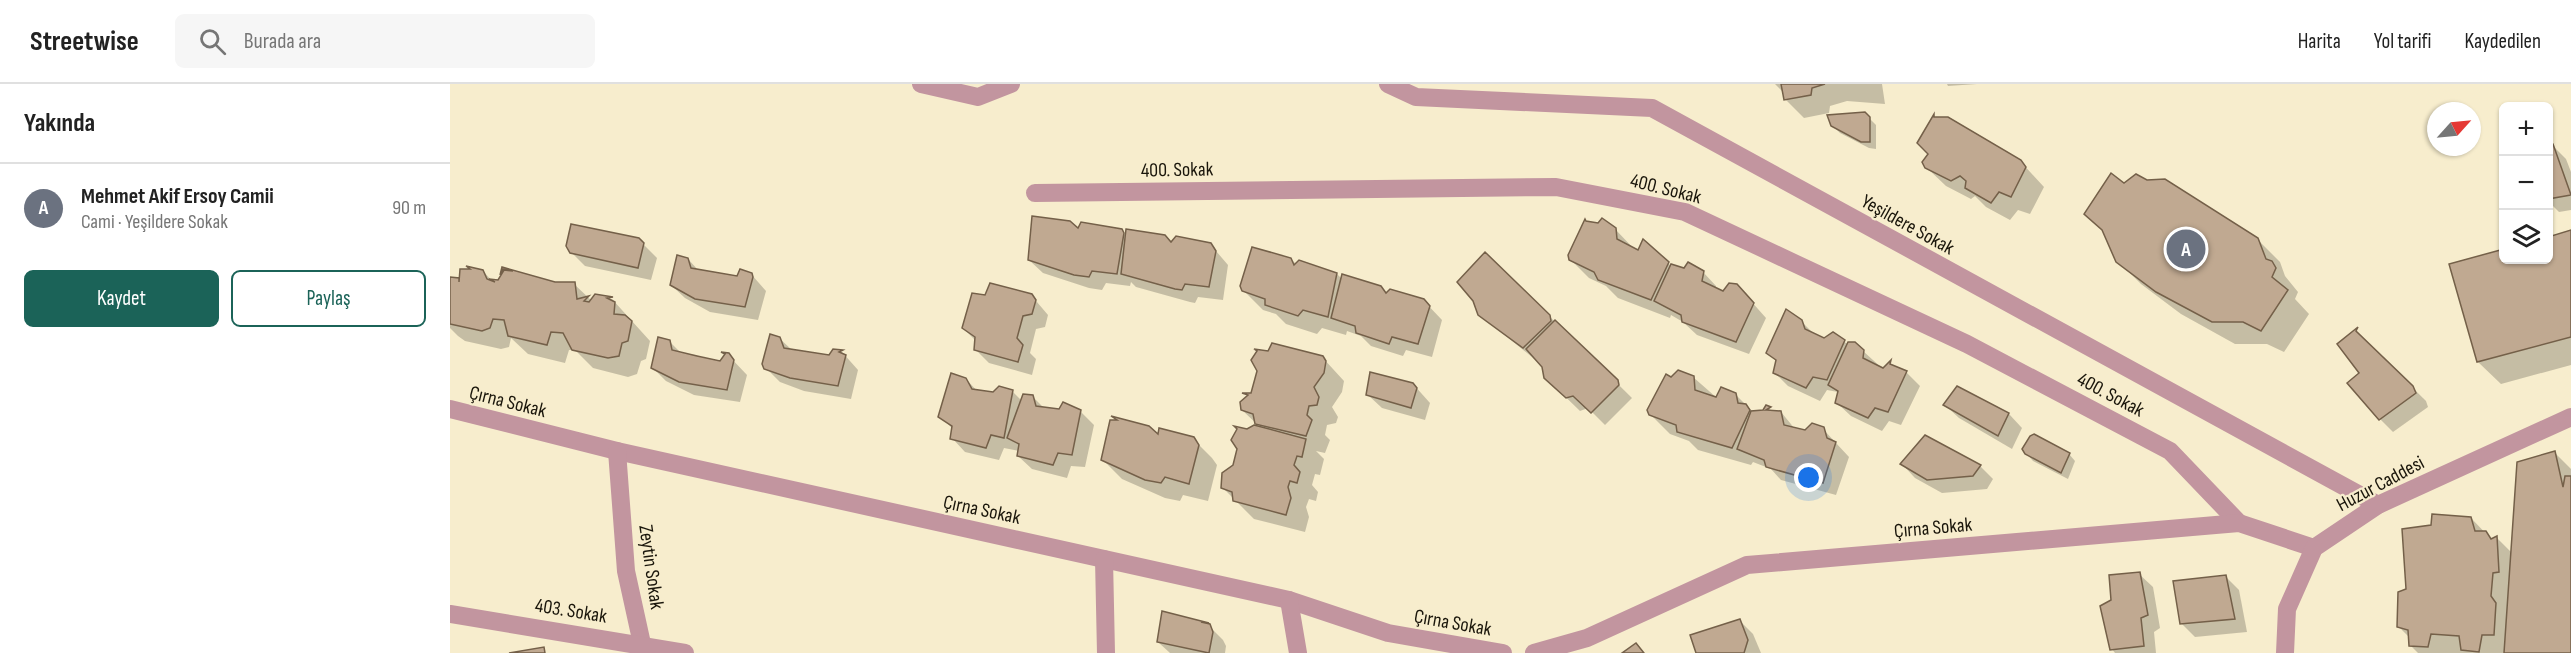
<!DOCTYPE html>
<html lang="tr">
<meta charset="utf-8">
<style>
:root{--surface:#fff;--page:#f6f6f6;--text:#222;--muted:#767676;--line:#e0e0e0;--accent:#1b6358}
body{margin:0;font-family:"Sofia Sans Condensed",sans-serif;background:var(--page);color:var(--text)}
.controls{position:absolute;right:18px;top:18px;display:grid;overflow:hidden;border-radius:9px;box-shadow:0 2px 4px #0004}
.controls button{width:54px;height:54px;display:grid;place-items:center;padding:0;border:0;border-bottom:2px solid var(--line);background:var(--surface);color:var(--text);font:30px sans-serif}
.compass{position:absolute;left:1977px;top:18px;width:54px;height:54px;border-radius:50%;background:var(--surface);box-shadow:0 2px 4px #0004;rotate:63deg}
.you{position:absolute;left:1359px;top:394px;width:21px;height:21px;margin:-15px;border:4px solid #fff;border-radius:50%;background:#1a73e8;box-shadow:0 0 0 9px #1a73e833}
.badge{display:grid;place-items:center;width:39px;height:39px;border-radius:50%;background:var(--accent);color:#fff;font-size:20px;font-weight:700}
.pin{position:absolute;translate:-50% -50%;border:3px solid #fff;box-shadow:0 2px 6px #0006}
.list{margin:0;padding:0;list-style:none}
h2{display:flex;justify-content:space-between;align-items:center;height:78px;margin:0;padding:0 24px;font-size:26px}
h2 small{font-size:20px;font-weight:400;color:var(--muted)}
.list li{display:grid;grid-template-columns:39px 1fr auto;gap:18px;align-items:center;box-sizing:border-box;height:90px;padding:0 24px;border-top:2px solid var(--line)}
.list b{display:block;font-size:22px;white-space:nowrap}
.list p{margin:0;font-size:20px;white-space:nowrap;color:var(--muted)}
.list em{font-size:20px;font-style:normal;color:var(--muted)}
.actions{display:flex;gap:12px;padding:18px 24px}
.actions a{flex:1;padding:14px 0;border:2px solid var(--accent);border-radius:9px;text-align:center;font-size:21px;color:var(--accent)}
.actions .main{background:var(--accent);color:#fff}
.icon{flex:none;width:33px;height:33px;fill:none;stroke:currentColor;stroke-width:2;stroke-linecap:round;stroke-linejoin:round}
.map{position:relative;flex:none;width:2121px;height:569px;overflow:hidden}
header{display:flex;align-items:center;gap:36px;box-sizing:border-box;height:84px;padding:0 30px;background:var(--surface);border-bottom:2px solid var(--line)}
header strong{font-size:28px}
nav{display:flex;gap:33px;margin-inline-start:auto;font-size:21px}
.search{width:420px;height:54px;background:var(--page);display:flex;align-items:center;gap:15px;box-sizing:border-box;padding:0 21px;border-radius:9px;color:var(--muted);font-size:22px}
main{display:flex}
aside{flex:1;background:var(--surface)}
.map>svg:first-child{display:block}
</style>
<header>
<strong>Streetwise</strong>
<div class="search"><svg class="icon" aria-label="search" viewBox="0 0 24 24"><circle cx="10" cy="10" r="6"/><path d="M15 15l6 6"/></svg>Burada ara</div>
<nav><a>Harita</a><a>Yol tarifi</a><a>Kaydedilen</a></nav>
</header>
<main>
<aside>
<h2>Yakında<small></small></h2>
<ul class="list">
<li><span class="badge" style="background:#6b7280">A</span><div><b>Mehmet Akif Ersoy Camii</b><p>Cami · Yeşildere Sokak</p></div><em>90 m</em></li>
</ul>
<div class="actions"><a class="main">Kaydet</a><a>Paylaş</a></div>
</aside>
<div class="map">
<svg width="2121" height="569" viewBox="0 0 2121 569">
<rect width="100%" height="100%" fill="#f7edcd"/>
<!-- shadow -->
<g fill="#0003">
<polygon points="1325,0 1432,0 1435,20 1397,17 1380,22 1379,29 1354,34 1335,15 1334,9"/>
<polygon points="1497,0 1527,0 1498,2"/>
<polygon points="1415,30 1426,41 1426,65 1419,64 1390,49 1382,41"/>
<polygon points="2102,61 2116,75 2121,88 2121,126 2109,128 2098,117 2098,63"/>
<polygon points="1480,70 1570,77 1594,103 1580,130 1568,126 1560,136 1536,123 1525,112 1521,115 1496,102 1476,83"/>
<polygon points="1674,101 1807,155 1830,178 1835,192 1848,208 1845,215 1859,230 1834,268 1817,260 1785,260 1731,230 1691,200 1668,177"/>
<polygon points="1165,145 1185,166 1189,168 1194,157 1222,183 1253,188 1266,202 1266,205 1300,216 1316,234 1299,270 1247,251 1233,238 1221,231 1220,234 1168,214 1156,202 1139,194 1120,175"/>
<polygon points="628,147 671,147 676,152 721,159 760,160 778,181 773,216 748,213 745,219 740,218 686,203 681,198 680,202 656,199 652,206 639,204 593,189 579,176"/>
<polygon points="2121,148 2121,281 2051,300 2028,278 2054,176 2098,176"/>
<polygon points="188,155 207,174 201,196 135,182 121,168"/>
<polygon points="238,175 249,187 288,194 301,190 316,207 308,236 260,228 235,214 221,201"/>
<polygon points="841,175 847,181 887,190 892,195 937,210 973,216 992,236 982,273 956,266 953,272 921,262 911,252 897,247 896,251 872,244 867,250 836,240 826,230 813,226 793,206"/>
<polygon points="56,185 105,200 124,200 142,217 146,212 162,215 200,257 196,275 191,277 187,290 178,293 143,284 125,266 119,266 115,279 78,270 61,254 59,263 51,265 15,257 8,252 0,244 0,194 11,195 33,187 43,198 49,197"/>
<polygon points="581,211 598,231 595,243 586,245 580,269 586,275 582,291 539,279 525,265 526,257 513,244"/>
<polygon points="1029,230 1099,232 1182,314 1155,341 1138,324 1130,327 1095,293 1093,282"/>
<polygon points="1351,237 1366,252 1374,256 1394,258 1413,267 1434,286 1456,288 1470,302 1451,341 1439,337 1432,347 1401,332 1387,319 1388,308 1377,306 1370,317 1338,302 1324,288 1327,278 1318,269"/>
<polygon points="1905,247 1976,317 1978,323 1943,348 1930,335 1911,289"/>
<polygon points="329,254 342,266 380,273 384,266 392,268 408,286 401,315 354,307 330,298 316,284"/>
<polygon points="219,257 231,269 270,279 278,271 297,291 290,318 244,311 216,297 202,283"/>
<polygon points="872,273 894,297 892,308 882,323 888,333 886,339 877,341 875,351 880,356 875,369 866,367 874,375 870,391 865,390 862,401 868,408 866,417 859,415 856,423 859,433 855,448 804,435 772,403 784,382 797,347 811,344 792,326"/>
<polygon points="1243,293 1267,314 1285,310 1303,328 1314,328 1317,323 1323,328 1331,328 1345,345 1355,348 1373,345 1399,373 1386,411 1331,396 1321,385 1303,378 1301,381 1248,366 1239,357 1220,350 1200,330 1221,295"/>
<polygon points="516,295 528,308 544,310 562,307 572,317 582,312 594,324 630,327 644,341 635,383 621,382 617,394 582,385 568,372 569,367 554,364 549,376 515,368 502,354 503,345 490,332"/>
<polygon points="963,300 980,319 975,336 932,324 918,311"/>
<polygon points="1508,304 1559,330 1572,344 1562,365 1509,334 1495,321"/>
<polygon points="709,353 743,355 762,374 767,381 758,417 733,411 730,417 715,414 672,395 653,376"/>
<polygon points="1576,369 1619,370 1625,377 1618,395 1583,377"/>
<polygon points="2105,369 2121,385 2121,569 1968,569 1960,561 1960,554 1949,543 1949,509 1957,506 2021,434 2042,456 2047,454 2062,469"/>
<polygon points="1452,380 1530,382 1543,395 1537,405 1492,409 1465,394"/>
<polygon points="1689,490 1703,503 1710,544 1704,548 1706,569 1665,569 1662,565 1663,517"/>
<polygon points="1775,492 1789,506 1797,548 1745,553 1732,540"/>
<polygon points="713,529 755,538 773,556 776,562 775,569 720,569 708,558"/>
<polygon points="1290,537 1303,550 1311,569 1248,569"/>
</g>
<!-- building -->
<g fill="#c0a991" stroke="#746049" stroke-width="1.5">
<polygon points="1331,0 1375,0 1362,4 1361,11 1334,16"/>
<polygon points="1415,28 1420,33 1420,58 1411,58 1381,42 1377,31"/>
<polygon points="1484,30 1484,33 1498,33 1571,76 1576,83 1561,113 1549,108 1541,119 1515,104 1516,97 1510,92 1501,97 1475,84 1472,78 1478,70 1467,59"/>
<polygon points="2103,60 2121,111 2098,115 2098,61"/>
<polygon points="1661,89 1674,99 1686,90 1697,96 1715,95 1808,154 1816,175 1822,177 1826,184 1822,193 1838,206 1811,247 1793,238 1762,238 1706,208 1666,178 1652,146 1634,130"/>
<polygon points="582,132 620,137 628,144 631,138 672,145 674,149 667,190 642,187 639,193 624,191 578,176"/>
<polygon points="1152,134 1166,144 1167,155 1188,166 1193,155 1219,178 1201,216 1148,196 1144,188 1119,176 1118,171 1135,135 1136,137 1148,139"/>
<polygon points="121,140 189,154 194,159 188,184 120,169 116,162"/>
<polygon points="676,145 715,151 721,158 726,152 761,159 766,167 759,203 735,200 732,206 725,205 671,190"/>
<polygon points="2121,146 2121,253 2027,278 1999,180 2054,165 2054,176 2098,176 2098,153"/>
<polygon points="802,163 841,174 844,181 849,176 887,189 878,233 853,226 848,232 815,221 815,215 792,207 790,202"/>
<polygon points="1035,168 1100,231 1101,237 1073,264 1028,231 1023,217 1007,198"/>
<polygon points="227,171 238,174 241,184 287,192 290,185 302,189 303,193 295,223 245,215 220,201"/>
<polygon points="1238,178 1254,187 1252,197 1273,207 1279,199 1287,200 1304,219 1286,258 1232,238 1231,231 1204,217 1221,180 1234,184"/>
<polygon points="16,182 33,186 37,195 45,198 39,195 48,196 54,186 63,187 53,185 50,191 52,183 105,198 125,198 127,215 139,212 134,217 139,218 145,210 163,213 157,214 165,218 164,230 175,231 182,237 178,257 172,259 169,272 158,274 122,266 113,249 101,248 97,261 58,252 54,236 43,235 40,244 32,247 0,240 0,193 9,194 9,198 10,185 20,185"/>
<polygon points="892,190 931,202 936,209 940,205 974,215 980,222 968,260 942,253 939,260 906,249 905,242 881,234"/>
<polygon points="540,199 582,210 586,216 582,230 573,232 567,254 573,261 568,278 524,266 525,253 512,244 522,209 535,211"/>
<polygon points="1336,225 1352,236 1355,245 1374,254 1383,248 1395,256 1377,296 1363,293 1356,304 1323,289 1326,276 1316,269"/>
<polygon points="1105,236 1168,296 1169,301 1141,329 1123,312 1116,314 1094,294 1092,283 1076,265"/>
<polygon points="1908,243 1906,247 1963,302 1966,309 1929,336 1897,299 1909,289 1887,260"/>
<polygon points="320,250 330,253 334,264 379,271 383,265 393,266 389,268 396,271 388,302 340,294 314,285 312,280"/>
<polygon points="208,253 220,256 222,266 247,272 270,277 275,270 271,268 279,269 284,276 277,306 229,298 201,284"/>
<polygon points="1398,258 1405,258 1414,266 1413,274 1433,284 1441,276 1440,280 1457,287 1438,328 1425,324 1418,334 1385,319 1388,307 1378,301"/>
<polygon points="822,259 873,272 876,277 874,289 864,303 869,313 867,321 859,322 857,331 862,336 856,352 805,340 803,330 791,326 790,318 798,311 792,309 801,309 807,287 801,276 807,267 804,265 818,267"/>
<polygon points="1228,286 1244,292 1245,306 1266,313 1271,303 1286,309 1288,319 1296,320 1300,326 1282,364 1227,348 1226,341 1199,331 1197,326 1216,290 1221,293"/>
<polygon points="920,288 963,299 967,304 961,324 916,311"/>
<polygon points="501,289 516,294 522,305 543,308 549,302 563,306 554,354 541,351 536,364 500,355 502,342 488,333"/>
<polygon points="1507,302 1559,329 1548,352 1493,321"/>
<polygon points="573,310 583,311 586,322 609,325 613,318 631,326 622,371 608,369 603,381 567,372 569,360 557,354"/>
<polygon points="1316,321 1321,323 1316,326 1331,327 1334,341 1355,346 1362,339 1374,343 1377,354 1386,358 1373,399 1316,383 1314,376 1287,365 1301,327 1313,326"/>
<polygon points="661,332 699,342 708,350 709,344 744,353 749,361 739,400 715,393 711,399 695,396 651,376 660,336 667,336"/>
<polygon points="804,341 856,355 852,373 847,372 844,381 850,388 847,399 840,397 838,403 841,414 836,431 783,417 782,408 771,404 772,389 783,381 787,365 781,356 787,345 784,342 797,345"/>
<polygon points="1584,350 1620,369 1611,389 1575,370 1572,365 1580,352"/>
<polygon points="1475,351 1531,381 1523,392 1477,396 1450,380"/>
<polygon points="2105,367 2113,403 2115,392 2121,392 2121,569 2054,569 2067,378"/>
<polygon points="1982,430 2021,433 2025,447 2036,447 2041,455 2047,452 2049,488 2043,489 2041,512 2046,519 2044,551 2032,551 2029,568 2011,566 2009,552 1981,550 1978,563 1959,562 1958,546 1947,543 1948,508 1956,505 1952,445 1981,441"/>
<polygon points="1690,488 1698,531 1691,534 1694,562 1660,566 1650,522 1661,516 1659,491"/>
<polygon points="1776,491 1785,535 1730,540 1723,497"/>
<polygon points="712,527 759,539 751,538 760,540 763,548 759,569 707,558"/>
<polygon points="1290,535 1298,556 1294,569 1246,569 1240,551"/>
<polygon points="1186,559 1194,569 1172,569"/>
<polygon points="94,563 95,569 59,569"/>
</g>
<g fill="none" stroke-linecap="round" stroke-linejoin="round">
<!-- minor -->
<g stroke="#c2959f" stroke-width="18">
<polyline points="471,0 528,13 561,0"/>
<polyline points="938,0 966,13 1202,24 1928,421"/>
<polyline points="585,109 1106,103 1235,128 1517,260 1720,367 1789,439"/>
<polyline points="0,325 167,367 839,516 938,549 1053,569"/>
<polyline points="167,367 176,487 194,569"/>
<polyline points="654,475 656,569"/>
<polyline points="839,516 848,569"/>
<polyline points="0,530 235,569"/>
<polyline points="1084,569 1137,554 1297,481 1789,439 1864,464"/>
</g>
<!-- tertiary -->
<polyline stroke="#c2959f" stroke-width="18" points="1835,569 1837,525 1864,464 1928,421 2121,333"/>
</g>
<g text-anchor="middle" stroke-width="4.5" stroke-linejoin="round" paint-order="stroke">
<!-- street labels -->
<g font-size="20" fill="#1a160b" stroke="#f7edcd">
<text transform="translate(727 85) rotate(-1)" y="7">400. Sokak</text>
<text transform="translate(1216 104) rotate(14)" y="7">400. Sokak</text>
<text transform="translate(1458 140) rotate(29)" y="7">Yeşildere Sokak</text>
<text transform="translate(1661 310) rotate(28)" y="7">400. Sokak</text>
<text transform="translate(58 317) rotate(14)" y="7">Çırna Sokak</text>
<text transform="translate(1930 399) rotate(-28)" y="7">Huzur Caddesi</text>
<text transform="translate(532 425) rotate(12)" y="7">Çırna Sokak</text>
<text transform="translate(1483 443) rotate(-5)" y="7">Çırna Sokak</text>
<text transform="translate(202 483) rotate(82)" y="7">Zeytin Sokak</text>
<text transform="translate(121 526) rotate(9)" y="7">403. Sokak</text>
<text transform="translate(1003 538) rotate(10)" y="7">Çırna Sokak</text>
</g>
</g>
</svg>
<div class="controls">
<button>+</button>
<button>−</button>
<button><svg class="icon" aria-label="layers" viewBox="0 0 24 24"><path d="M12 4l9 5-9 5-9-5zM3 14l9 5 9-5"/></svg></button>
</div>
<svg class="compass" viewBox="-18 -18 36 36"><path d="M0-13l5 13h-10z" fill="#e53935"/><path d="M0 13l5-13h-10z" fill="#767676"/></svg>
<div class="you"></div>
<div class="pin badge" style="left:1736px;top:165px;background:#6b7280">A</div>
</div>
</main>
